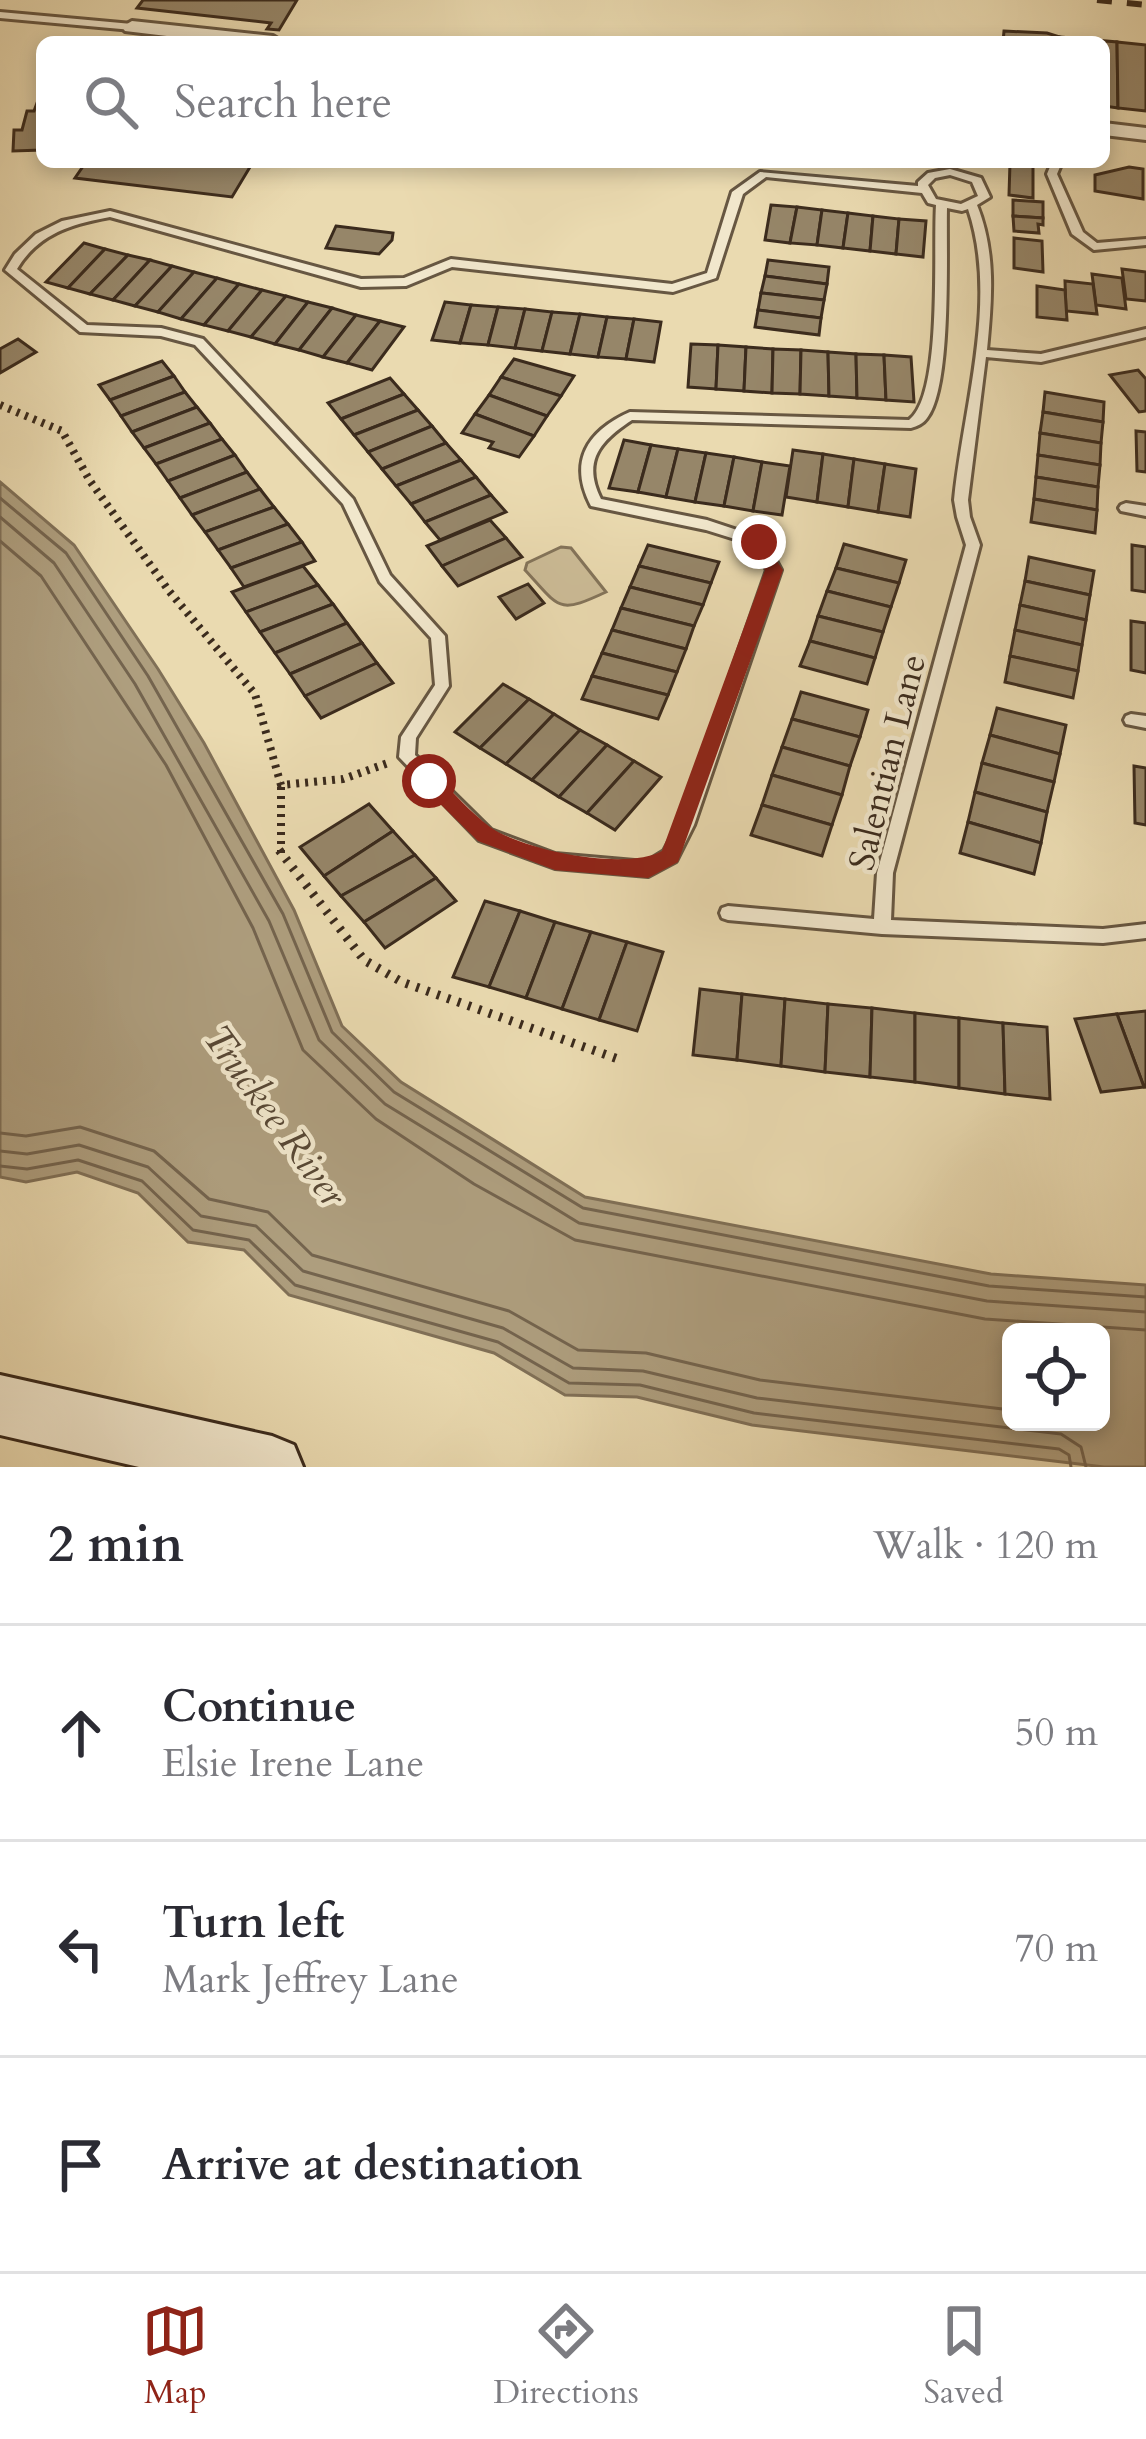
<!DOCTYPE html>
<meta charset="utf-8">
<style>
:root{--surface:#fff;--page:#f2f2f3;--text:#2b2b33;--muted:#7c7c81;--line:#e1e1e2;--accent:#8f2418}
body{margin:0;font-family:Cardo,serif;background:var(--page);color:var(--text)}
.controls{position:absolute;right:36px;bottom:36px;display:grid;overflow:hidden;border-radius:18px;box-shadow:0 6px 18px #0003}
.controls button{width:108px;height:108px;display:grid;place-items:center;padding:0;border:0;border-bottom:3px solid var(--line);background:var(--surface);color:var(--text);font:60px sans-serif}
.stop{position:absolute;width:36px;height:36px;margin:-27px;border:9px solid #8f2418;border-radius:50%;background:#fff}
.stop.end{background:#8f2418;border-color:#fff;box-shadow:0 3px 12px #0008}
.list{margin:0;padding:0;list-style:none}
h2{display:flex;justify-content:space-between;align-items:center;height:156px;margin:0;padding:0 48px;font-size:51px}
h2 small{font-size:39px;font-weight:400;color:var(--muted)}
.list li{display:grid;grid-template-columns:78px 1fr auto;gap:36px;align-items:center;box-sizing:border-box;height:216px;padding:0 48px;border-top:3px solid var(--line)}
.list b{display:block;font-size:45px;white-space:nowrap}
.list p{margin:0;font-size:39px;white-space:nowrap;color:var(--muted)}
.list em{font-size:39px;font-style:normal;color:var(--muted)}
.icon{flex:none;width:66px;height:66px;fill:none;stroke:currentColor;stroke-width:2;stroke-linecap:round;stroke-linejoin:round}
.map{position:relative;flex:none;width:1146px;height:1467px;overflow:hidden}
.search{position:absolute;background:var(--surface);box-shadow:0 6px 18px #0003;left:36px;right:36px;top:36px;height:132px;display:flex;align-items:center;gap:30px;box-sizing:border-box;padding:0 42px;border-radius:18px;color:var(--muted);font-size:45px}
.sheet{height:804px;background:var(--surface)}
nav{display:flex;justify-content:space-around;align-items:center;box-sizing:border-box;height:168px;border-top:3px solid var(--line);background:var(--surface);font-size:33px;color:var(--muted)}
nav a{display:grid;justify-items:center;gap:6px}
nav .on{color:var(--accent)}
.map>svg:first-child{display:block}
</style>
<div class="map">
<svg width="1146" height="1467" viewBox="0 0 1146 1467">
<rect width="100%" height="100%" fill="#eadab0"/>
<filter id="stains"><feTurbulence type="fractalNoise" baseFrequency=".00167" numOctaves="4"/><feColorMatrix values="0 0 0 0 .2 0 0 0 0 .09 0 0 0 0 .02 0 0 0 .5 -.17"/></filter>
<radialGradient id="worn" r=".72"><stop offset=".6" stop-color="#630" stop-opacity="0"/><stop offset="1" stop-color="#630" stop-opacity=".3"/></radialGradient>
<!-- green -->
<path fill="#ccbc97" stroke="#84745a" stroke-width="3" d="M561 547 571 548 606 592C557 615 560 608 525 570L527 563Z"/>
<!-- water -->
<path fill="#ae9e7e" stroke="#807057" stroke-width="3" fill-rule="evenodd" d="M0 482 74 545 158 669 204 743 294 910 342 1026 401 1082 585 1197 991 1274 1146 1285V1467H1104L752 1425 637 1397 565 1395 494 1353 289 1295 244 1250 188 1242 138 1193 77 1172 26 1182 0 1177ZM1011 1332H1101V1422H1011Z"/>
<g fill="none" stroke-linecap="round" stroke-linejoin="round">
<!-- shore -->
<g stroke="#74644e" stroke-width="3">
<polyline points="0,498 66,553 148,676 283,914 332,1032 394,1092 583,1208 989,1286 1146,1297"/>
<polyline points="0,517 54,563 135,684 269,921 319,1040 385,1104 579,1223 987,1301 1146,1312"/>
<polyline points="0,541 41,576 166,765 253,928 303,1050 376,1119 474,1184 575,1240 985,1319 1146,1330"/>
<polyline points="0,1133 26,1136 80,1127 154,1151 209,1199 268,1212 312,1255 509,1311 578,1350 646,1353 760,1380 1011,1410"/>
<polyline points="0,1151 27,1154 79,1145 148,1167 201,1216 256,1226 303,1271 503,1328 573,1368 643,1371 757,1398 1061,1434 1081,1447 1086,1467"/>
<polyline points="0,1166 27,1169 78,1160 142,1181 193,1230 249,1240 295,1285 498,1342 569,1383 640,1385 754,1413 1059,1449 1069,1455 1071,1467"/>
</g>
</g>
<!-- building -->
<g fill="#968669" stroke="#3b2b1d" stroke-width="3">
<polygon points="143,0 297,0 279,30 267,29 271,23 137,8"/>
<polygon points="1004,31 1047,33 1060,37 1060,42 1003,42"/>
<polygon points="1060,37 1117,42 1118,108 1104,106 1104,42 1060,42"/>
<polygon points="1117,42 1146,45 1146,111 1118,108"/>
<polygon points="37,103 42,103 42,150 13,151 14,130 22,130 27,111 34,111"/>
<polygon points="86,162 253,162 232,197 75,178"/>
<polygon points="1010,163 1033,165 1033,198 1009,195"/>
<polygon points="1129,167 1143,169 1143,199 1095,191 1095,175"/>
<polygon points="1013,200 1043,202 1043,218 1013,216"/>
<polygon points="771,205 797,207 790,243 765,240"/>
<polygon points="797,207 822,210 817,245 790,243"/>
<polygon points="822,210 848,213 843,248 817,245"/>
<polygon points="848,213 873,216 870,251 843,248"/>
<polygon points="873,216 899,219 896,254 870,251"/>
<polygon points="1013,216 1043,218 1043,225 1038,224 1039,233 1014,231"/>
<polygon points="899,219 926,221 923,257 896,254"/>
<polygon points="336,226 393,233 392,240 379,254 326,248"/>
<polygon points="1014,238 1042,241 1043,272 1014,268"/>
<polygon points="84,243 105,249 68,288 46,282"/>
<polygon points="105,249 128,255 90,294 68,288"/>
<polygon points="128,255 150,260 113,300 90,294"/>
<polygon points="150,260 172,266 135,306 113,300"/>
<polygon points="768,260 829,267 827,284 765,276"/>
<polygon points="172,266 194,272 158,312 135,306"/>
<polygon points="1122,269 1146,272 1146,301 1126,299"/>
<polygon points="194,272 217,278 181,319 158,312"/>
<polygon points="1092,274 1122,278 1126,309 1096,305"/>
<polygon points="765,276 827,284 824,300 761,293"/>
<polygon points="217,278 239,284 204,325 181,319"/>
<polygon points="1065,281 1093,284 1097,314 1066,311"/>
<polygon points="239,284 262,290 228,331 204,325"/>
<polygon points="1037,286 1065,290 1067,320 1037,317"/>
<polygon points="262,290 286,296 251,337 228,331"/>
<polygon points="761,293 824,300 821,318 758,310"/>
<polygon points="286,296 308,302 275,344 251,337"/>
<polygon points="308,302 332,308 299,350 275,344"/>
<polygon points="445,302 471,305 460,343 432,340"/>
<polygon points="471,305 498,307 488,345 460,343"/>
<polygon points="498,307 525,309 515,348 488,345"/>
<polygon points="332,308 356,315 323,357 299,350"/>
<polygon points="525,309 552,312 542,351 515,348"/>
<polygon points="758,310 821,318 819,335 755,327"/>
<polygon points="552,312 580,314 570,354 542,351"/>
<polygon points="580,314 607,317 598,357 570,354"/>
<polygon points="356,315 380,321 347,363 323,357"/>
<polygon points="607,317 634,319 626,359 598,357"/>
<polygon points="634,319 661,322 654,362 626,359"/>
<polygon points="380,321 404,327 372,370 347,363"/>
<polygon points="18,339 36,352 0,373 0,349"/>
<polygon points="691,344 718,345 716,389 688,387"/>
<polygon points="718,345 746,347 744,391 716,389"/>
<polygon points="746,347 773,349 772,393 744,391"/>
<polygon points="773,349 801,350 800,394 772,393"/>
<polygon points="801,350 828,352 829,396 800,394"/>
<polygon points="828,352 856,354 857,398 829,396"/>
<polygon points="856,354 884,355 886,400 857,398"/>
<polygon points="884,355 911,357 914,402 886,400"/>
<polygon points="514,359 574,376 561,396 501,377"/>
<polygon points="162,361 174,376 110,400 99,385"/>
<polygon points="1138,370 1146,379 1146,411 1139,412 1110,375"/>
<polygon points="174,376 185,392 121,416 110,400"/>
<polygon points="501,377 561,396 547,416 489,395"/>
<polygon points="390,378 404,394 341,419 328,403"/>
<polygon points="185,392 197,407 132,432 121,416"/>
<polygon points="1045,392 1104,402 1103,422 1043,412"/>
<polygon points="404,394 418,410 354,435 341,419"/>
<polygon points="489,395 547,416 534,436 475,414"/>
<polygon points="197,407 210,423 144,448 132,432"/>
<polygon points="418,410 432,426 368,452 354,435"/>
<polygon points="1043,412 1103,422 1101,443 1040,433"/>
<polygon points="475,414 534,436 519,457 489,448 493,442 462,433"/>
<polygon points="210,423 222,439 156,464 144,448"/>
<polygon points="432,426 446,443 382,469 368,452"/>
<polygon points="1136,431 1146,432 1146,472 1137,471"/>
<polygon points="1040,433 1101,443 1100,465 1038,455"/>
<polygon points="222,439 235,455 168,481 156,464"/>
<polygon points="624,440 651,445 638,492 609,488"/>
<polygon points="446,443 461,460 396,486 382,469"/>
<polygon points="651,445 678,449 666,497 638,492"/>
<polygon points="678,449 706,453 695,502 666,497"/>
<polygon points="793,450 823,454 817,502 786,497"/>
<polygon points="706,453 734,457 724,506 695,502"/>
<polygon points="823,454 854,459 848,507 817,502"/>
<polygon points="235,455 247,472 180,498 168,481"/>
<polygon points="1038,455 1100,465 1098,487 1036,477"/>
<polygon points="734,457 762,462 753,511 724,506"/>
<polygon points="854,459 885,464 878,512 848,507"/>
<polygon points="461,460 476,477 411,504 396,486"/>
<polygon points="762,462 790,466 782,515 753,511"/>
<polygon points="885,464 916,469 910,517 878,512"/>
<polygon points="247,472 260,489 192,515 180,498"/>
<polygon points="476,477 491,495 425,522 411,504"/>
<polygon points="1036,477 1098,487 1097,510 1034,499"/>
<polygon points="260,489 274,507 205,532 192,515"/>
<polygon points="491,495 506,512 440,540 425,522"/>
<polygon points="1034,499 1097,510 1095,533 1031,522"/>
<polygon points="274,507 288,524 218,550 205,532"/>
<polygon points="490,520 506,538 442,566 427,546"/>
<polygon points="288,524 302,542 231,568 218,550"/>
<polygon points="506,538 522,557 458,586 442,566"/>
<polygon points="302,542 315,561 244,587 231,568"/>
<polygon points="844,544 906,560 899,583 836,568"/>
<polygon points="648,545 719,562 711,583 639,566"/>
<polygon points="1132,545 1146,547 1146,592 1132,590"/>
<polygon points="1029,557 1094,571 1090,595 1025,581"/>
<polygon points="303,566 318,585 246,612 232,592"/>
<polygon points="639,566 711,583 703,605 630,587"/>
<polygon points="836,568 899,583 891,607 827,591"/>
<polygon points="1025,581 1090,595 1086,620 1020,605"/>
<polygon points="528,584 544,603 516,619 499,597"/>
<polygon points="318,585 333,604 260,632 246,612"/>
<polygon points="630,587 703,605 694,626 621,608"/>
<polygon points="827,591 891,607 883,632 818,616"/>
<polygon points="333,604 347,623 275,653 260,632"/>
<polygon points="1020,605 1086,620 1082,645 1015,630"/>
<polygon points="621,608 694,626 686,649 612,630"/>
<polygon points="818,616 883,632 875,658 810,641"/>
<polygon points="1131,621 1146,623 1146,673 1131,670"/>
<polygon points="347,623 362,643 290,674 275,653"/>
<polygon points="612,630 686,649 677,672 602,653"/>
<polygon points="1015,630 1082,645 1078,671 1010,656"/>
<polygon points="810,641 875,658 867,684 800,666"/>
<polygon points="362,643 377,663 305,696 290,674"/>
<polygon points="602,653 677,672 668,695 592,676"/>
<polygon points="1010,656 1078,671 1073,698 1005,682"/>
<polygon points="377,663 393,683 321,718 305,696"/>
<polygon points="592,676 668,695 658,719 582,699"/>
<polygon points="503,684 529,699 480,748 455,732"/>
<polygon points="801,692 868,710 860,737 792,719"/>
<polygon points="529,699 554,714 506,764 480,748"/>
<polygon points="997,708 1066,725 1060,754 990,735"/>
<polygon points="554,714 580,730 532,780 506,764"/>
<polygon points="792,719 860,737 850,766 782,747"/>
<polygon points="580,730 607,745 559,797 532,780"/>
<polygon points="990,735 1060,754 1054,782 982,763"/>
<polygon points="607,745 634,761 587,813 559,797"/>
<polygon points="782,747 850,766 842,795 772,775"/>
<polygon points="634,761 661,777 615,830 587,813"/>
<polygon points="982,763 1054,782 1047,812 975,792"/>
<polygon points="1134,766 1146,768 1146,825 1135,823"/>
<polygon points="772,775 842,795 832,825 762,805"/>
<polygon points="975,792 1047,812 1041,843 968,822"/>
<polygon points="369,804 393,831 324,876 300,847"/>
<polygon points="762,805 832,825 822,856 751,835"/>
<polygon points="968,822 1041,843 1034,874 960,853"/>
<polygon points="393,831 415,855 341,896 324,876"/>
<polygon points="415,855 436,878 364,922 341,896"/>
<polygon points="436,878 456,901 385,948 364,922"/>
<polygon points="485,901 520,911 489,987 453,977"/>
<polygon points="520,911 555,922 526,998 489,987"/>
<polygon points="555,922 591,932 562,1009 526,998"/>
<polygon points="591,932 627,942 599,1020 562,1009"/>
<polygon points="627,942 663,952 637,1031 599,1020"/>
<polygon points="700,989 742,994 737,1060 693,1055"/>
<polygon points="742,994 785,999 781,1066 737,1060"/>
<polygon points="785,999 828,1004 825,1072 781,1066"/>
<polygon points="828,1004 872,1008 870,1077 825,1072"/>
<polygon points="872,1008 915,1013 915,1082 870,1077"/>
<polygon points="1146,1011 1146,1087 1144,1087 1117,1014"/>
<polygon points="915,1013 959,1018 959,1088 915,1082"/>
<polygon points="1117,1014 1144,1087 1101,1092 1075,1019"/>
<polygon points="959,1018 1003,1023 1005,1094 959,1088"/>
<polygon points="1003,1023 1047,1027 1050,1099 1005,1094"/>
</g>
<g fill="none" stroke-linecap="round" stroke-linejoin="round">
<!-- lane casing -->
<g stroke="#675742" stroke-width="6">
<g id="lane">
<polygon points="0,12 132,24 137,27 132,30 0,18"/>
<polygon points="1052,162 1062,162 1057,174 1083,232 1097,243 1146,239 1146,245 1094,250 1072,234 1047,174"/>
<path d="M950 169 981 178 990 197 977 205C996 252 992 299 987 350L1041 354 1146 329V337L1041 362 986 357 968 500 970 517 980 545 893 873 891 920 1103 929 1146 924V938L1103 943 882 934 728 920 722 918 720 913 722 908 728 906 874 919 877 873 966 545 957 517 954 500C963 407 999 300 968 209L962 211 947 208C946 252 952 386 927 418 923 424 917 426 911 428L632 420C600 441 582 461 601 499L707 520 764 539 781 570 694 825 676 861 648 876 555 868 479 840 399 757 401 737 435 685 431 638 380 582 343 504 195 345 161 336 80 332 5 270 15 254 36 234 62 221 110 211 361 279 404 278 451 259 672 284 707 273 732 192 760 172 918 186V182L928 173ZM950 175 972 182 978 196 961 204 936 199 928 185 935 178ZM766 177 922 193 928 203 936 205C933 248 943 395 909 420L630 412C587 431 568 462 591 506L706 530 754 545 767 570 678 825 664 851 646 862 555 854 491 830 415 755 416 738 449 686 445 636 390 575 353 499 203 339 161 328 87 325 17 269C38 234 71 224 110 217L361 287 406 286 452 267 673 292 716 278 743 194Z"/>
<polygon points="1126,503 1146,506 1146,516 1121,511 1119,508 1121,505"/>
<polygon points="1131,714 1146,716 1146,728 1126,724 1124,720 1126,716"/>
</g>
</g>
<!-- street casing -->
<g stroke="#675742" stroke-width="6">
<g id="street">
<polygon points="132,21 273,36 283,42 217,42 125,31 122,27"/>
<polygon points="1104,123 1146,128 1146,140 1104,135"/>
</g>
</g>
<!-- secondary casing -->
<g stroke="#3b2b1d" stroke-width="6">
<polygon id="secondary" points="0,1375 272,1436 294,1445 303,1467 139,1467 0,1435"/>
</g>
<!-- path-far1 -->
<g stroke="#3b2b1d" stroke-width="8" stroke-dasharray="3 6" stroke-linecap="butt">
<polyline points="0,405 62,431 90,481 169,591 255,694 281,785 343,779 388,763"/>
<polyline points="281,853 281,785"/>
</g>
<!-- path -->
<polyline stroke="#3b2b1d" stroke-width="9" stroke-dasharray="3 8" stroke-linecap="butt" points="279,850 364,960 402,982 618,1059"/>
<!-- lane -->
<use href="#lane" fill="#f1e7cc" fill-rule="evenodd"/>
<!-- street -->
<use href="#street" fill="#f1e7cc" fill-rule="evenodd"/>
<!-- secondary -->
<use href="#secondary" fill="#f1e7cc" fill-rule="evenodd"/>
<!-- rail -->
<polyline stroke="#3b2b1d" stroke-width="6" stroke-dasharray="15 15" stroke-linecap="butt" points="1097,0 1146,5"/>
</g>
<!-- route -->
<path fill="#8f2418" d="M759 535 783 570 678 862 648 878 555 870 478 841 422 786V775H436C453 792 471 813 490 827 524 851 627 871 662 851L765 570 750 542Z"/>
<g text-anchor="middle" stroke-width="9" stroke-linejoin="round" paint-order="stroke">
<!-- street labels -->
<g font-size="36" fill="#3b2b1d" stroke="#f1e7cc">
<text transform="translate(886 762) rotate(-76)" y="13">Salentian Lane</text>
</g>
<!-- water labels -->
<g font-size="39" font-style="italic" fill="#584835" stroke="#f1e7cc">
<text transform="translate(276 1115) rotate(54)" y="14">Truckee River</text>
</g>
</g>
<rect width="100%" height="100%" filter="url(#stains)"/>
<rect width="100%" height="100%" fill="url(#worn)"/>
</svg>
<div class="controls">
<button><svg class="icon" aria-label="locate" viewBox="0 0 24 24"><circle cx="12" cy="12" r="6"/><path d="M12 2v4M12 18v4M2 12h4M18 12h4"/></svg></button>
</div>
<div class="stop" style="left:429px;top:781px"></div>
<div class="stop end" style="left:759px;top:542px"></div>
<div class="search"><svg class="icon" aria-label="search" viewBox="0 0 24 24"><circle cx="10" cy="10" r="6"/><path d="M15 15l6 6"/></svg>Search here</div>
</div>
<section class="sheet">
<h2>2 min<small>Walk · 120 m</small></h2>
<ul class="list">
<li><svg class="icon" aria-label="ahead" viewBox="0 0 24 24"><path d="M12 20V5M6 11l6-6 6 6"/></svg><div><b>Continue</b><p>Elsie Irene Lane</p></div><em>50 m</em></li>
<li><svg class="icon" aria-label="left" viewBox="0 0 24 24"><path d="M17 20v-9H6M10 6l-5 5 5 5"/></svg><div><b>Turn left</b><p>Mark Jeffrey Lane</p></div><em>70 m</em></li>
<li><svg class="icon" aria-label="arrive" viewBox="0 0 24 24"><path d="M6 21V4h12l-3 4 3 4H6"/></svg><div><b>Arrive at destination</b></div></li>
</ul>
</section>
<nav>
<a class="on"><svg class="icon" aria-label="map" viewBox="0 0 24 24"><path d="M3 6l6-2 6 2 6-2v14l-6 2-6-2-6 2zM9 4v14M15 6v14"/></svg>Map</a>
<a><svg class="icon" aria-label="directions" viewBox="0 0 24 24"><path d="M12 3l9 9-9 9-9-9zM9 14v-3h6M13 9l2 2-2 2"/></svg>Directions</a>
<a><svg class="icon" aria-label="saved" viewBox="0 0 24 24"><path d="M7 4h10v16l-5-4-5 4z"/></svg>Saved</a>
</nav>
